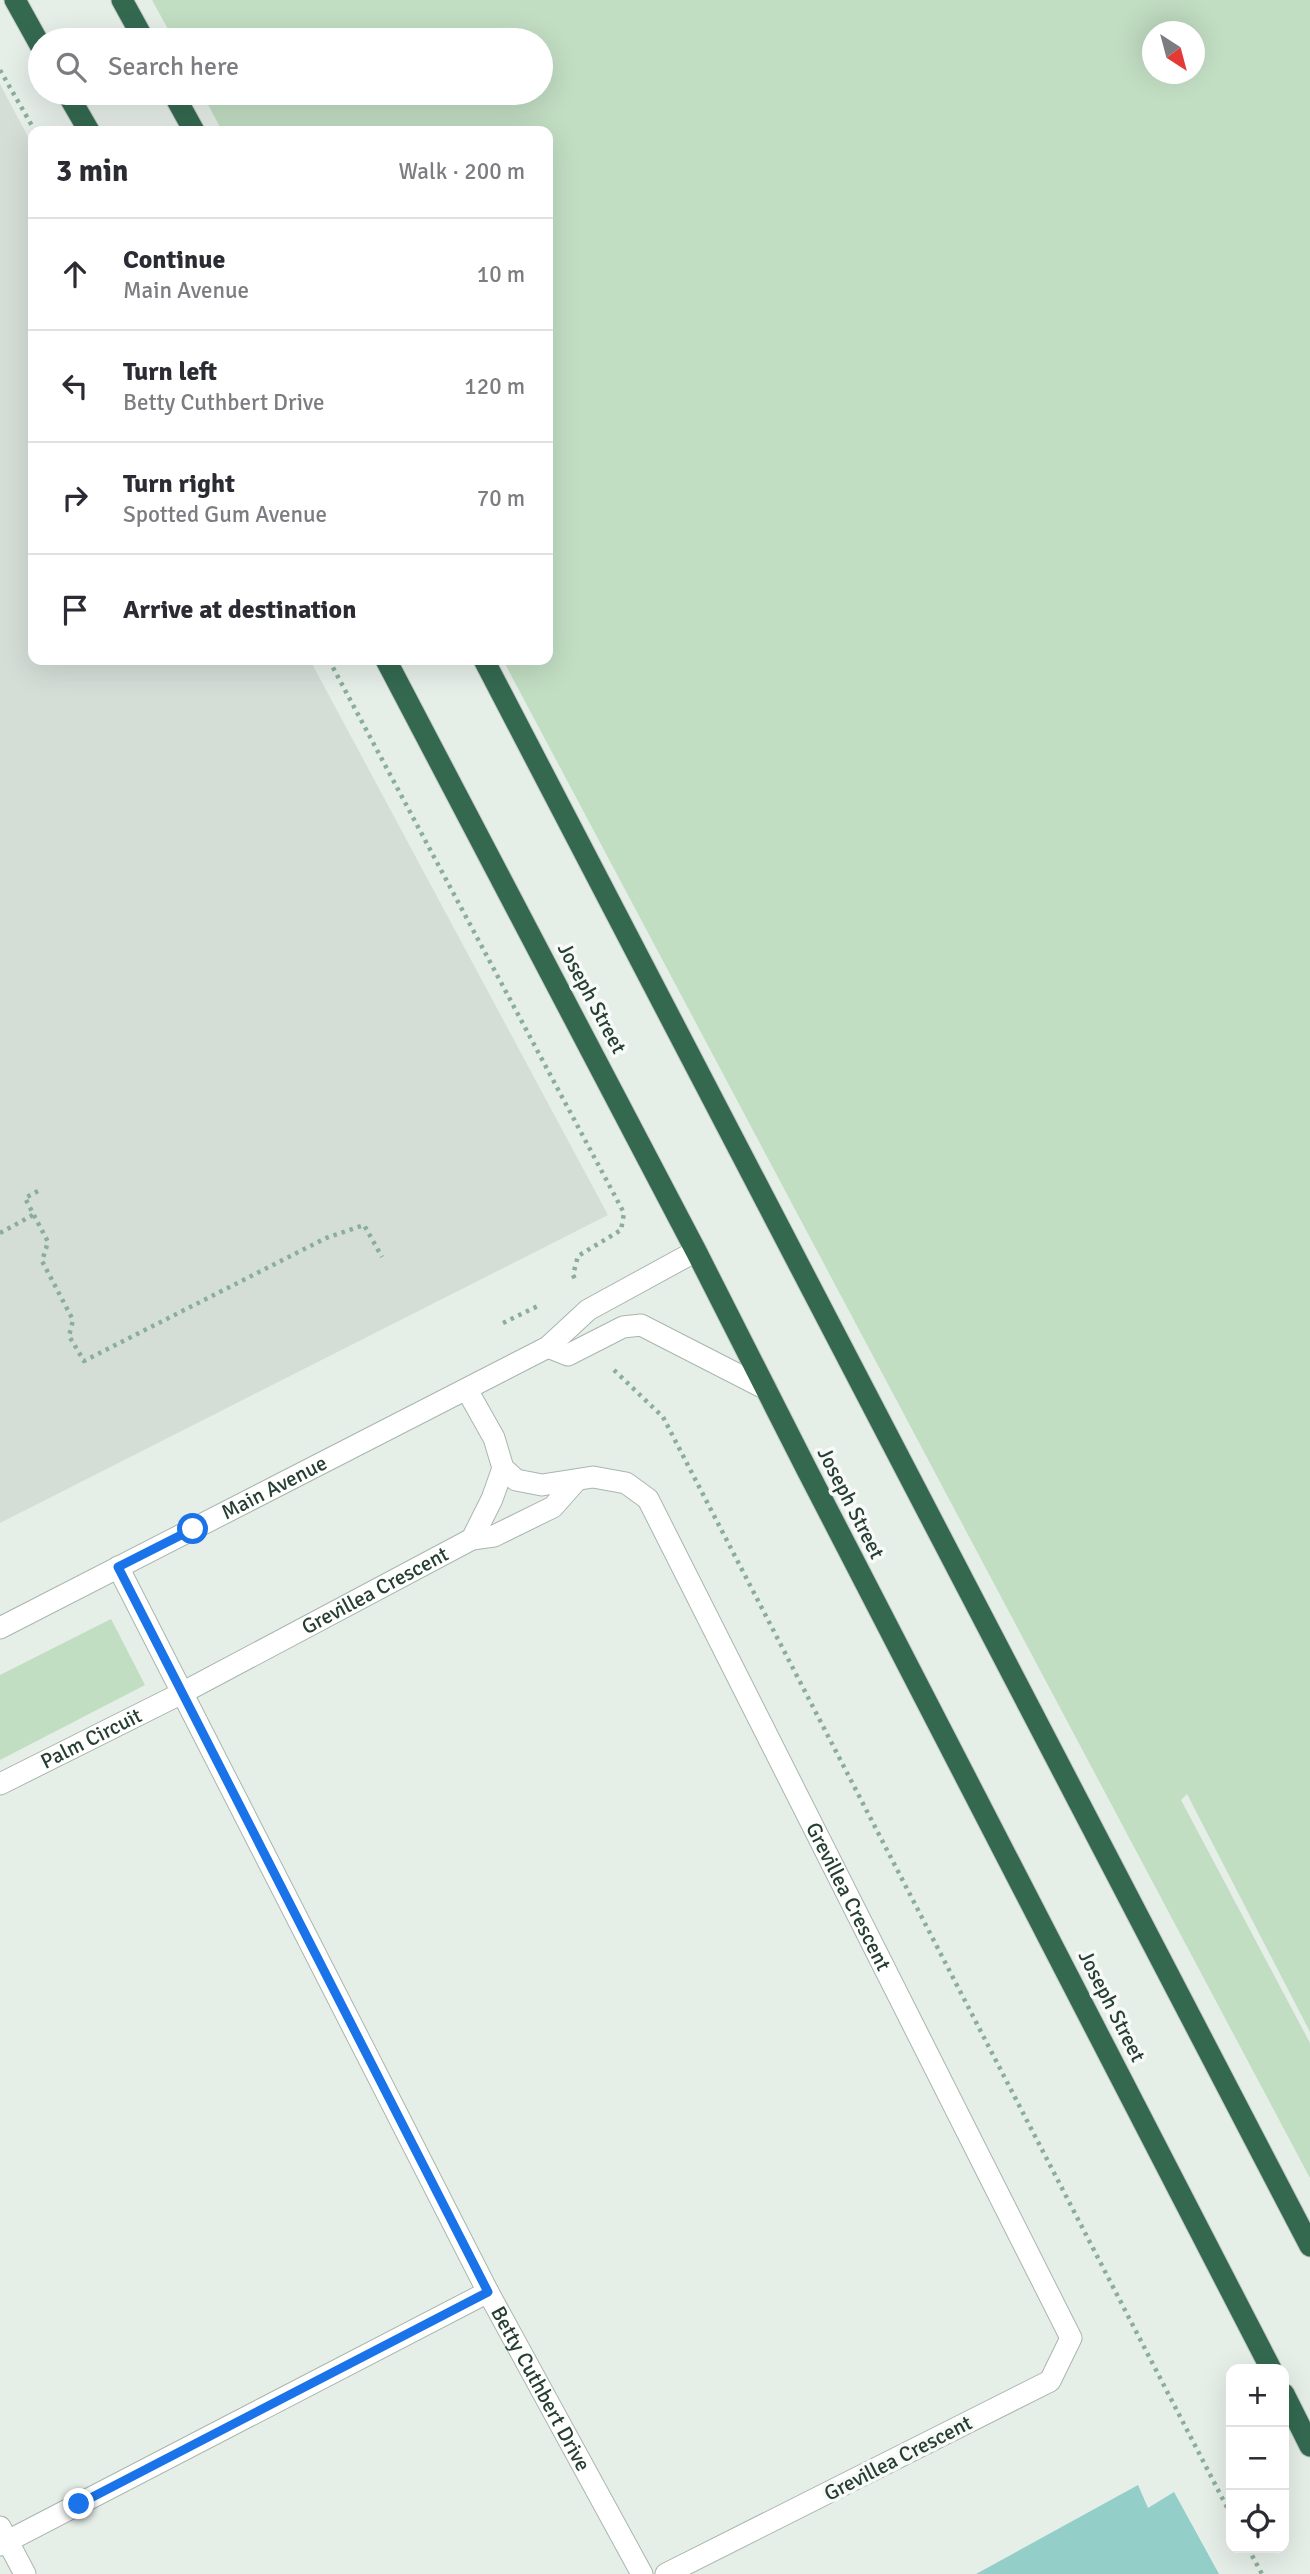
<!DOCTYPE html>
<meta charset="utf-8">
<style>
:root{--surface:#fff;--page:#f2f2f3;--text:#2b2b33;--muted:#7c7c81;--line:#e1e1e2}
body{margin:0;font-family:Signika,sans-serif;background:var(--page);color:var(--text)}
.controls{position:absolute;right:21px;bottom:21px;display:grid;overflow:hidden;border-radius:14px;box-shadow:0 7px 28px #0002}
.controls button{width:63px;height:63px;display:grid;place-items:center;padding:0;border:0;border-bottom:2px solid var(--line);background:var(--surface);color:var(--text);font:35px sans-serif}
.compass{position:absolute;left:1142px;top:21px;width:63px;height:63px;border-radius:50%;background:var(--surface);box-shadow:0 7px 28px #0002;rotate:144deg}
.stop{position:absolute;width:21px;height:21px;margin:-16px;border:5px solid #1a73e8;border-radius:50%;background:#fff}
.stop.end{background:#1a73e8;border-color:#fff;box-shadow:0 2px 7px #0008}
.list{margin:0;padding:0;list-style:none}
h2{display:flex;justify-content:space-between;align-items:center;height:91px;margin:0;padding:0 28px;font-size:30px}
h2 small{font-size:23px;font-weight:400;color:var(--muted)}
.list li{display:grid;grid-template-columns:46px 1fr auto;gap:21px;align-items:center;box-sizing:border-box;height:112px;padding:0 28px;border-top:2px solid var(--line)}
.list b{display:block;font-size:26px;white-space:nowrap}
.list p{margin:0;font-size:23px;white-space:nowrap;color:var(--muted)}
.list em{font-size:23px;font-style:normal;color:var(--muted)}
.icon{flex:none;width:38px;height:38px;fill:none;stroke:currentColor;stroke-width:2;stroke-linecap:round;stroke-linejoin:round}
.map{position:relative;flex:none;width:1310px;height:2574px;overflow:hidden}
.search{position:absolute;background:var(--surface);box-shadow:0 7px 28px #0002;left:28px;top:28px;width:525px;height:77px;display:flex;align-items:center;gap:18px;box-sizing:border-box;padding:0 24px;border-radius:38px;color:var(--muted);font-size:26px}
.panel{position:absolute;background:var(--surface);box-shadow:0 7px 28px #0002;left:28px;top:126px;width:525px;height:539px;border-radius:14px}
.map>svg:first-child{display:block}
</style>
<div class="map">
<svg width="1310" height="2574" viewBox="0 0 1310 2574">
<rect width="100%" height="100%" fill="#e6eee8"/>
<!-- built -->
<polygon fill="#d4ded7" points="0,84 33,146 33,660 310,660 608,1215 0,1523"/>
<!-- green -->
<g fill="#c1ddc2" fill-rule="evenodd">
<path d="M152 0H1310V2032L1187 1794 1181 1800 1310 2043V2178L503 660H548V131H222L202 93H541V40H174ZM1152 32H1194V74H1152Z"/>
<polygon points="111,1619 145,1685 0,1760 0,1675"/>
</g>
<!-- water -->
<polygon fill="#93cec8" points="1138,2485 1148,2508 1174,2492 1219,2574 976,2574"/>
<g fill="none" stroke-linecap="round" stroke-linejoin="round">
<!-- street casing -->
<g stroke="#a9b6ae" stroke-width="23">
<g id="street">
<polyline points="548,1347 568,1355 623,1327 641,1325 766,1389"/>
<path id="s1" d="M467 1390 494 1438 503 1468 516 1480 542 1485 593 1477 626 1483 648 1499 1071 2338 1050 2381 666 2574"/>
<polyline points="472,1539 492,1499 503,1468"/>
<path id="s2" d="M118 1567 488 2292 642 2574"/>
<path id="s3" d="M0 1628 548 1347 588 1310 696 1251"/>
<path id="s4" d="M0 1784 182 1693 472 1539 494 1536 553 1507 576 1481"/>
<polyline points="0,2527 25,2574"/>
<polyline points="0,2545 488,2292"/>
</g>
</g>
<!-- highway casing -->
<g stroke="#c2c9c6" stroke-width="23">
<g id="highway">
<polyline points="15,0 40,45"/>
<polyline points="122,0 144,40"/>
<polyline points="67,93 89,131"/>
<polyline points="173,93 194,131"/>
<polyline points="386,660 696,1251 806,1468 1271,2369"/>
<polyline points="484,660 1310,2246"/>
<polyline points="1284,2394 1310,2446"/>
</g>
</g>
<!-- path -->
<g stroke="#89af99" stroke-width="4.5" stroke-dasharray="3.5 5" stroke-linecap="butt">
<polyline points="0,70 35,131"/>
<polyline points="329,660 624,1213 621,1230 578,1256 573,1275 575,1279"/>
<polyline points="38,1191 25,1198 48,1242 42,1261 73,1320 69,1336 84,1361 326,1238 364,1225 382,1257"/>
<polyline points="0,1233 33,1215"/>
<polyline points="503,1323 540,1305"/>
<polyline points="614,1370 663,1417 1231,2515"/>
<polyline points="1248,2548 1262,2574"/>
</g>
<!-- street -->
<use href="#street" stroke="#fff" stroke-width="21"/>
<!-- highway -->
<use href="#highway" stroke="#346950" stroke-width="21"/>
</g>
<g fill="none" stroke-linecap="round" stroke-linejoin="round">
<!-- route -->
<polyline stroke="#1a73e8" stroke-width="9" points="79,2504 488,2292 118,1567 193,1529"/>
</g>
<g text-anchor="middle" stroke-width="7" stroke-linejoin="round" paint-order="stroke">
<!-- street labels -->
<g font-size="21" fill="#263f32" stroke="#f7faf8">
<text transform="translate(592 998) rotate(62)" y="7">Joseph Street</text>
<text dy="7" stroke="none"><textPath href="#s3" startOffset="308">Main Avenue</textPath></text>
<text transform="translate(851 1503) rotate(63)" y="7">Joseph Street</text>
<text dy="7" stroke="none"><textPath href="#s4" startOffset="422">Grevillea Crescent</textPath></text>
<text dy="7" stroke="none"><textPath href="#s4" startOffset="102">Palm Circuit</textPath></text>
<text dy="7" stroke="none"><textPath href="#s1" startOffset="688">Grevillea Crescent</textPath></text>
<text transform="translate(1112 2006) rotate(63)" y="7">Joseph Street</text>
<text dy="7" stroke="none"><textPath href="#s2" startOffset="924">Betty Cuthbert Drive</textPath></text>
<text transform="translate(898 2458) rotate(-27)" y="7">Grevillea Crescent</text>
</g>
</g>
</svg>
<div class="controls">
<button>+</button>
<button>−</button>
<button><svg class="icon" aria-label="locate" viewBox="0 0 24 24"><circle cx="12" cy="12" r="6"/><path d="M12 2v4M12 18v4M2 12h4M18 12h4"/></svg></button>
</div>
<svg class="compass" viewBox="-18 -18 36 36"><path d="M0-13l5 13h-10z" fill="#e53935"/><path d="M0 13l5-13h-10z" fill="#7c7c81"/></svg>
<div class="stop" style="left:193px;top:1529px"></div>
<div class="stop end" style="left:79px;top:2504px"></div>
<div class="search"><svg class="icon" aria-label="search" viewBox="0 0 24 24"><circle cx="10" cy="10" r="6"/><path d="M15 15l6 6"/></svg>Search here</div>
<section class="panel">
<h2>3 min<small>Walk · 200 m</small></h2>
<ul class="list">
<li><svg class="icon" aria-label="ahead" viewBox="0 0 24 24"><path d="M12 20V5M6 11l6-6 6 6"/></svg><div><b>Continue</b><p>Main Avenue</p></div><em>10 m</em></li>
<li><svg class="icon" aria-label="left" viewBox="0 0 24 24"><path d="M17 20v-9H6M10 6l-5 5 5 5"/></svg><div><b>Turn left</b><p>Betty Cuthbert Drive</p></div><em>120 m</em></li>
<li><svg class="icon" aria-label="right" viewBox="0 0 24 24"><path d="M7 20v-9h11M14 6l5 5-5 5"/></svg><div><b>Turn right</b><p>Spotted Gum Avenue</p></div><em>70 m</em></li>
<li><svg class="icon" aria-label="arrive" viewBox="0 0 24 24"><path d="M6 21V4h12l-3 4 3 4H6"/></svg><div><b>Arrive at destination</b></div></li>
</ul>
</section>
</div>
